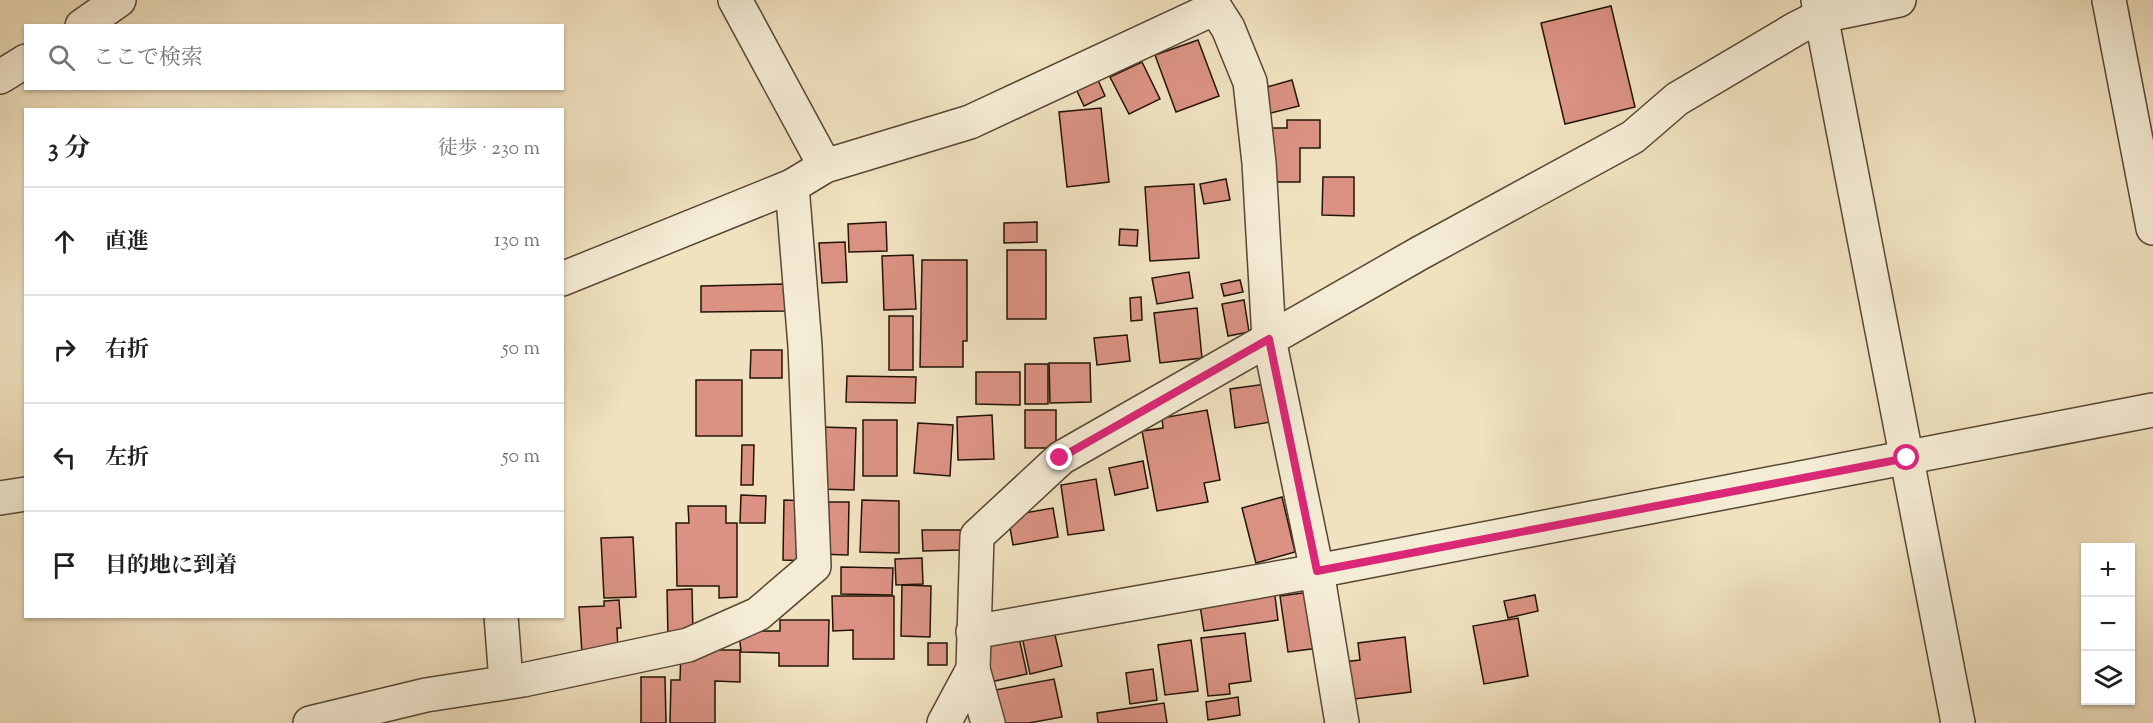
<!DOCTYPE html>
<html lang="ja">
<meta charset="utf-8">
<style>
:root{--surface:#fff;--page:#f6f6f6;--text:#202124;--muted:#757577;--line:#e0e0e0}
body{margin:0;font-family:"Sorts Mill Goudy","Noto Serif JP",serif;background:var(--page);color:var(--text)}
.controls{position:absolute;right:18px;bottom:18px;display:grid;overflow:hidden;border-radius:0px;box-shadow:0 2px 4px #0004}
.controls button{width:54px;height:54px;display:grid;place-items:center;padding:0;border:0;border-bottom:2px solid var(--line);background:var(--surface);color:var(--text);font:30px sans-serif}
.stop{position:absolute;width:18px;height:18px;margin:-14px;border:4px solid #db2777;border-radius:50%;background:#fff}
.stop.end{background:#db2777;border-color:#fff;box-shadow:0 2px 6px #0008}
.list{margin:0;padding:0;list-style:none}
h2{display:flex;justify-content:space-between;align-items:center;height:78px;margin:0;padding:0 24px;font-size:26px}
h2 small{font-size:20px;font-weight:400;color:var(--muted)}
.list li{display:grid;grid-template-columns:39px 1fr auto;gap:18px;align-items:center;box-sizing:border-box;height:108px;padding:0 24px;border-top:2px solid var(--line)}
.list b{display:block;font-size:22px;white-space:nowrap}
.list em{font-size:20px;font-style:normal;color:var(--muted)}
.icon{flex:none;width:33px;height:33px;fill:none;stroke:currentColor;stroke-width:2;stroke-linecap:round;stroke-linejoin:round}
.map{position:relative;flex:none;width:2153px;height:723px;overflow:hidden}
.search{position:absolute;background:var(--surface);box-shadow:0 2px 4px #0004;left:24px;top:24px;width:540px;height:66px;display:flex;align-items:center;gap:15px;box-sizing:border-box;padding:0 21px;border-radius:0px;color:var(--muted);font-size:22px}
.panel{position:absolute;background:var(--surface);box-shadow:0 2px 4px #0004;left:24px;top:108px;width:540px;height:510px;border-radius:0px}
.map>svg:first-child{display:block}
</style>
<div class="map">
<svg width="2153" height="723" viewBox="0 0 2153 723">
<rect width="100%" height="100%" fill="#f0e1bf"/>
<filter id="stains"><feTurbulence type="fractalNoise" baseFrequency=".00333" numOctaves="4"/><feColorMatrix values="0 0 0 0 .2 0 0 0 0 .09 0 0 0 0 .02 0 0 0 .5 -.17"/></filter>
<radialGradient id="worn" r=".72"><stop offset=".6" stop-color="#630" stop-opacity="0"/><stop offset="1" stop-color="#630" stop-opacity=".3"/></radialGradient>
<!-- building -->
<g fill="#db9283" stroke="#231406" stroke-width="1.5">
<polygon points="1611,6 1635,107 1565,124 1541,23"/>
<polygon points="1198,40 1219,96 1176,112 1155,55"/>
<polygon points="1142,62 1160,99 1129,114 1110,77"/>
<polygon points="1098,80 1105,96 1084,106 1076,89"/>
<polygon points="1292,80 1299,106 1267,114 1260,89"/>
<polygon points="1101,108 1109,182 1067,187 1059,112"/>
<polygon points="1287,120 1320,120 1320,148 1300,148 1300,182 1266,182 1266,128 1287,128"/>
<polygon points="1323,177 1354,177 1354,216 1322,215"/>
<polygon points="1226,179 1230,200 1204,204 1200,184"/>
<polygon points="1194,184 1199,258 1150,261 1145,187"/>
<polygon points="886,222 887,251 849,252 848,224"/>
<polygon points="1037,222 1037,242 1004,243 1004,223"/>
<polygon points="1120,229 1138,230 1137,246 1119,245"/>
<polygon points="845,242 847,282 822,283 819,243"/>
<rect x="1007" y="250" width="39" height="69"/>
<polygon points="913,255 916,309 884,310 882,256"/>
<polygon points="922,260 967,260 967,341 963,341 963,367 920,367"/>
<polygon points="1189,272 1193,298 1157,304 1152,278"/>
<polygon points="1240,280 1243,292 1224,296 1221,284"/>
<polygon points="785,284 786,311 701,312 701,286"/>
<polygon points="1141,297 1142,320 1131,321 1130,298"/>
<polygon points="1244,300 1249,332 1228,336 1222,304"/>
<polygon points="1197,308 1202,358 1160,363 1154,313"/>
<rect x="889" y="316" width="24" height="54"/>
<polygon points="1127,335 1130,361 1097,365 1094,338"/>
<polygon points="751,350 782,350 782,378 750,378"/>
<polygon points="1049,363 1090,363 1091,402 1050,403"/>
<rect x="1025" y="364" width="23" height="40"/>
<polygon points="976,372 1020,372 1020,405 976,404"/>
<polygon points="847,376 916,377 915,403 846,402"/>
<rect x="696" y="380" width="46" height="56"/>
<polygon points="1266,384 1271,422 1235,428 1230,389"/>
<rect x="1025" y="410" width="31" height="38"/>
<polygon points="1207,410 1220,480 1204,483 1208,502 1157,511 1142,431 1163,428 1162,418"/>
<polygon points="992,415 994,459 958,460 957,417"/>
<rect x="863" y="420" width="34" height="56"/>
<polygon points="918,423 953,425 950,476 914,473"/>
<polygon points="820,427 856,428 854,490 818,489"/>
<polygon points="742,445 754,445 753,485 741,485"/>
<polygon points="1143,461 1148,488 1115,495 1109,468"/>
<polygon points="1096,479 1104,530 1068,535 1061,485"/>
<polygon points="741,495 766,496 765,523 740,523"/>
<polygon points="1282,497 1295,552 1256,563 1242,508"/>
<polygon points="784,500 809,501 808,561 783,560"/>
<polygon points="862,500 899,501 899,553 860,552"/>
<polygon points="818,502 849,502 848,555 817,554"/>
<polygon points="688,506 726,506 726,523 737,523 737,597 719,598 719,586 677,586 676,523 689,523"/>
<polygon points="1053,508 1058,537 1013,545 1008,516"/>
<polygon points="922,530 961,530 961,550 923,551"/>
<polygon points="633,537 636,597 604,598 601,538"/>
<polygon points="922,558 923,584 896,585 895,559"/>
<polygon points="841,567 893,568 892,595 841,594"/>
<polygon points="902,585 931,586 930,637 901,636"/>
<polygon points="1274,588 1278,620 1204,631 1199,599"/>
<polygon points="692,589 693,637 668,637 667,590"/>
<polygon points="1310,592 1319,648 1288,652 1280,596"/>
<polygon points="1535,595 1538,611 1508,618 1504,601"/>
<polygon points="832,596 894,596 894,659 853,659 853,630 833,631"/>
<polygon points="619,600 621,628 617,628 618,652 582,654 579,607 604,606 604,601"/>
<polygon points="1518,618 1528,676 1484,684 1473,626"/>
<polygon points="780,620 829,620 828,666 779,666 779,653 741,652 739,631 780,631"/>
<polygon points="1053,626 1062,666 1030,674 1021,632"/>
<polygon points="1018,633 1027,674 990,682 981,641"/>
<polygon points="1245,633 1251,681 1229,684 1230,694 1208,696 1201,638"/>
<polygon points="1405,637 1411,692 1346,700 1342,662 1360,660 1358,643"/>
<polygon points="1191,640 1198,691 1165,695 1158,645"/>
<rect x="928" y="643" width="19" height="22"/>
<polygon points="681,650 740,650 740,682 715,681 715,723 670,723 671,680 680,680"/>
<polygon points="1153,669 1157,700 1130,704 1126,673"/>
<polygon points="641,677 665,677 666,723 641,723"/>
<polygon points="1054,679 1062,717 1029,723 1001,723 995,690"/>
<polygon points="1238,697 1240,715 1208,720 1206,702"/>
<polygon points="1164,703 1167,723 1098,723 1097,713"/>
</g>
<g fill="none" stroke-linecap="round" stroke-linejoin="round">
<!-- street casing -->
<g stroke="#564734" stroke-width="36">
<g id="street">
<polyline points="735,0 825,166"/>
<polyline points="1210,0 1228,28 1250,82 1259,163 1269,339 1317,571 1342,723"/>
<polyline points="1818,0 1958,723"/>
<polyline points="2109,0 2153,228"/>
<polyline points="82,26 119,0"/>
<polyline points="0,77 26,61"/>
<polyline points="562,279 792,186 825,166 970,122 1215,8"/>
<polyline points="0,498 26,494"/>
<polyline points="501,616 506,681"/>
<polyline points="973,632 1317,571 2153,410"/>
<polyline points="973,669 988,723"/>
<polyline points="310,723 426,695 523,680 688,645 758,614 814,566 805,346 792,186"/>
<polyline points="944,723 973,669 977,536 1061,458 1420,253 1633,137 1677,99 1797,28 1821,16 1899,0"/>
</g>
</g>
<!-- street -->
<use href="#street" stroke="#f5ecd5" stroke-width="33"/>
</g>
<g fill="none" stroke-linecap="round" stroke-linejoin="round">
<!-- route -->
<polyline stroke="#db2777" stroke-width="8" points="1060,458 1269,339 1317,571 1907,458"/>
</g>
<rect width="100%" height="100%" filter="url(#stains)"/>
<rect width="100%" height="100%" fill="url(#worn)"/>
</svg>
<div class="controls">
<button>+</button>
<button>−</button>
<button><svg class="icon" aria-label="layers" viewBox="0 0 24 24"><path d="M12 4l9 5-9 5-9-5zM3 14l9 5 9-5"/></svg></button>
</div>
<div class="stop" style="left:1907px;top:458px"></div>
<div class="stop end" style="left:1060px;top:458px"></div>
<div class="search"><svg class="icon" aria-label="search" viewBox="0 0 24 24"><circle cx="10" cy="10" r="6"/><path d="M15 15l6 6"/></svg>ここで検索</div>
<section class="panel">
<h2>3 分<small>徒歩 · 230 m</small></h2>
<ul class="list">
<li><svg class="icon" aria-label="ahead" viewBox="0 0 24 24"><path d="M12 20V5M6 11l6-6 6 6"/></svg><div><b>直進</b></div><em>130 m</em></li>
<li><svg class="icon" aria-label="right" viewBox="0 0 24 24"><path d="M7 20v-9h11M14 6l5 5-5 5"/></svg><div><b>右折</b></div><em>50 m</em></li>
<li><svg class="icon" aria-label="left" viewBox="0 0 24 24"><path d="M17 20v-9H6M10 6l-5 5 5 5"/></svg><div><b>左折</b></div><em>50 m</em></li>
<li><svg class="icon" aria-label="arrive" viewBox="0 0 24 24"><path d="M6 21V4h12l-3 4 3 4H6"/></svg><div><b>目的地に到着</b></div></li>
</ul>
</section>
</div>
